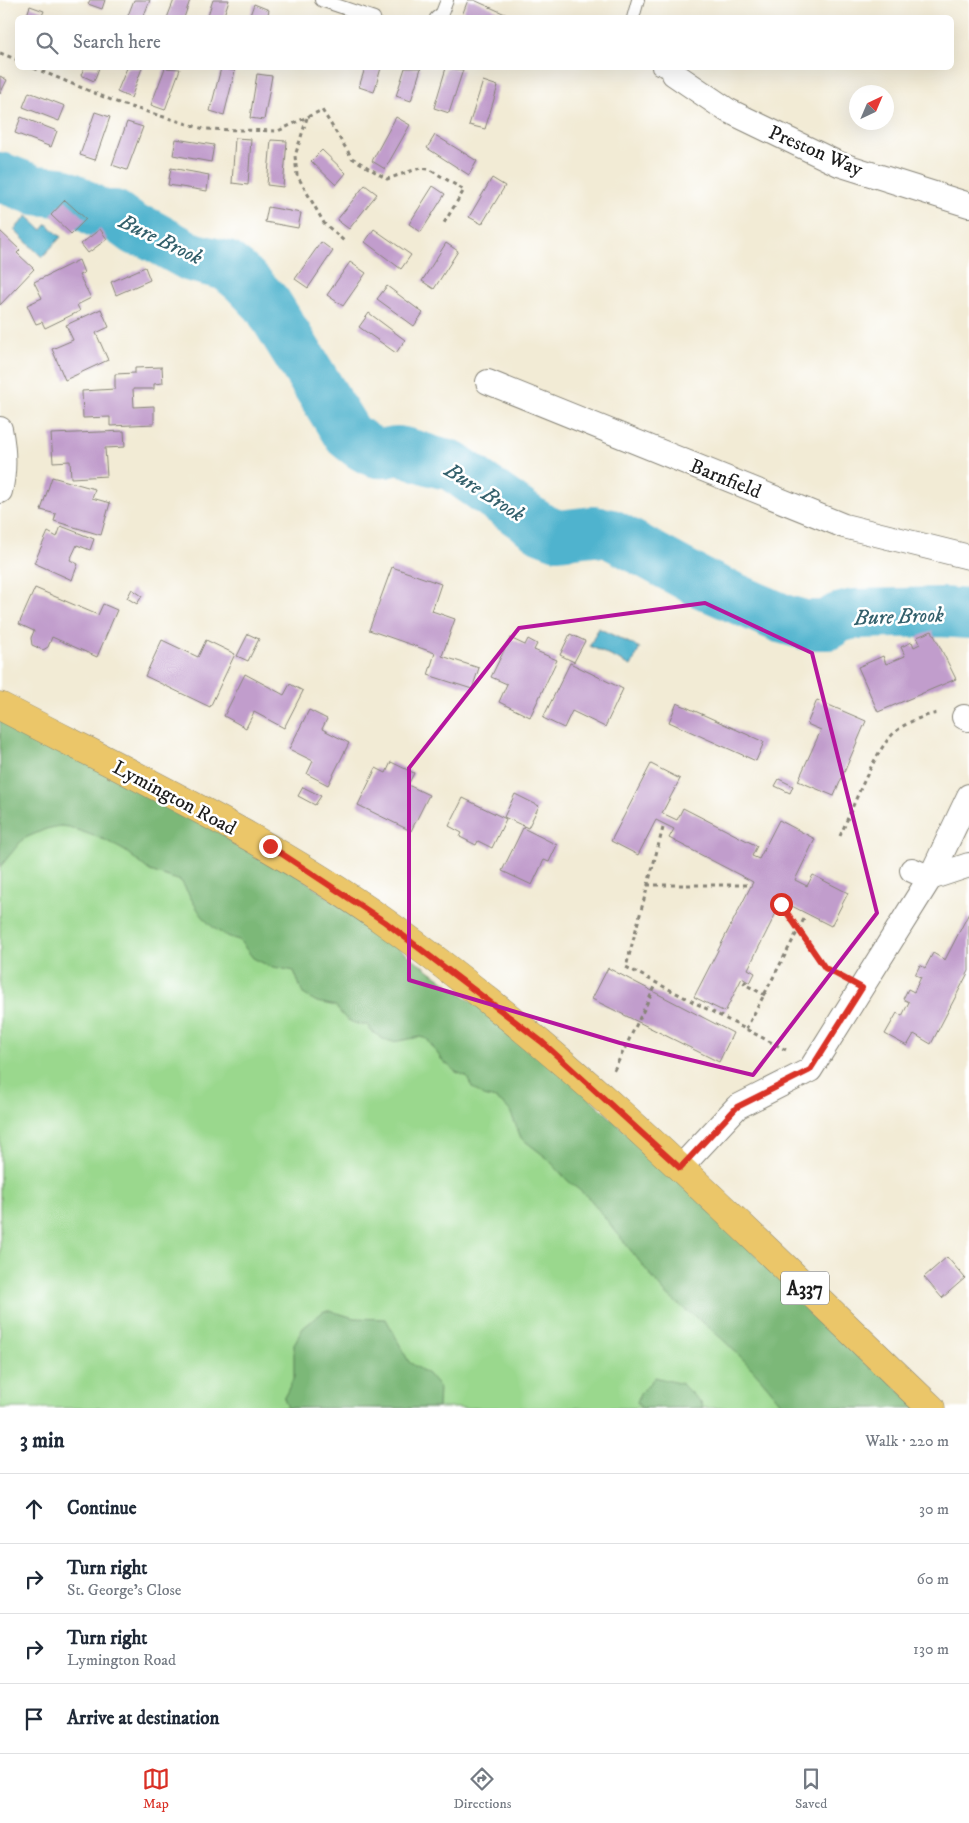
<!DOCTYPE html>
<meta charset="utf-8">
<style>
:root{--surface:#fff;--page:#f6f6f7;--text:#1f2937;--muted:#747a83;--line:#e0e1e3;--accent:#d93025}
body{margin:0;font-family:"IM FELL DW Pica",serif;background:var(--page);color:var(--text)}
.compass{position:absolute;left:849px;top:85px;width:45px;height:45px;border-radius:50%;background:var(--surface);box-shadow:0 5px 20px #0002;rotate:44deg}
.stop{position:absolute;width:15px;height:15px;margin:-11px;border:4px solid #d93025;border-radius:50%;background:#fff}
.stop.end{background:#d93025;border-color:#fff;box-shadow:0 1px 5px #0008}
.list{margin:0;padding:0;list-style:none}
h2{display:flex;justify-content:space-between;align-items:center;height:65px;margin:0;padding:0 20px;font-size:21px}
h2 small{font-size:16px;font-weight:400;color:var(--muted)}
.list li{display:grid;grid-template-columns:32px 1fr auto;gap:15px;align-items:center;box-sizing:border-box;height:70px;padding:0 20px;border-top:1px solid var(--line)}
.list b{display:block;font-size:19px;white-space:nowrap}
.list p{margin:0;font-size:16px;white-space:nowrap;color:var(--muted)}
.list em{font-size:16px;font-style:normal;color:var(--muted)}
.icon{flex:none;width:28px;height:28px;fill:none;stroke:currentColor;stroke-width:2;stroke-linecap:round;stroke-linejoin:round}
.map{position:relative;flex:none;width:969px;height:1408px;overflow:hidden}
.search{position:absolute;background:var(--surface);box-shadow:0 5px 20px #0002;left:15px;right:15px;top:15px;height:55px;display:flex;align-items:center;gap:12px;box-sizing:border-box;padding:0 18px;border-radius:8px;color:var(--muted);font-size:19px}
.sheet{height:345px;background:var(--surface)}
nav{display:flex;justify-content:space-around;align-items:center;box-sizing:border-box;height:70px;border-top:1px solid var(--line);background:var(--surface);font-size:14px;color:var(--muted)}
nav a{display:grid;justify-items:center;gap:2px}
nav .on{color:var(--accent)}
.map>svg:first-child{display:block}
</style>
<div class="map">
<svg width="969" height="1408" viewBox="0 0 969 1408">
<rect width="100%" height="100%" fill="#fff"/>
<filter id="ink" filterUnits="userSpaceOnUse"><feTurbulence type="fractalNoise" baseFrequency=".02" numOctaves="2"/><feDisplacementMap in="SourceGraphic" scale="10" xChannelSelector="R" yChannelSelector="G"/><feConvolveMatrix kernelMatrix="1 2 1 2 8 2 1 2 1" color-interpolation-filters="sRGB"/></filter>
<filter id="wash" filterUnits="userSpaceOnUse"><feTurbulence type="fractalNoise" baseFrequency=".0096" numOctaves="4" result="noise"/><feDisplacementMap in="SourceGraphic" scale="20" xChannelSelector="R" yChannelSelector="G"/><feGaussianBlur stdDeviation="1.12" result="paint"/><feColorMatrix in="noise" values="0 0 0 0 0 0 0 0 0 0 0 0 0 0 0 0 0 1.4 0 .05"/><feComposite in="paint" operator="in"/></filter>
<g filter="url(#wash)">
<rect width="100%" height="100%" fill="#f2ebd5"/>
<!-- green -->
<polygon fill="#9ad88d" stroke="#5b7a54" points="0,785 246,869 878,1408 0,1408"/>
<!-- forest -->
<g fill="#7bb878" stroke="#4c6a4a">
<path d="M0 718 269 854 540 1051 919 1408H785C764 1381 741 1355 714 1332 698 1317 679 1307 663 1291L590 1199 567 1180 547 1158 521 1138 510 1111 503 1104 496 1099 483 1096 472 1087 466 1076 456 1072 442 1060 427 1039 420 1037 393 1042 383 1039 371 1031 368 1025C352 1025 343 1019 336 1006L317 1002 303 994 294 971 269 966 253 958 239 940C205 931 198 909 181 881L150 871 125 851 105 840 69 827 60 826 46 829 23 839 0 867Z"/>
<polygon points="324,1311 331,1311 354,1318 386,1319 409,1362 428,1374 439,1387 438,1408 288,1408 284,1398 294,1377 294,1344 303,1328"/>
<polygon points="655,1377 682,1384 702,1404 703,1408 641,1408 637,1402 640,1394"/>
</g>
<!-- water -->
<g fill="#4fb3ce" stroke="#366875">
<polygon points="27,216 42,230 47,224 61,237 42,257 14,230"/>
<polygon points="598,628 640,648 631,666 590,646"/>
</g>
<g fill="none" stroke-linecap="round" stroke-linejoin="round">
<!-- river -->
<path stroke="#4fb3ce" stroke-width="50" d="M0 177 35 190 59 192 71 197 101 215H114L136 231 146 232 191 257 227 266 243 279 267 304 348 435C357 442 367 451 378 453 384 455 392 450 398 451 416 453 433 464 451 465L542 529 558 535 593 531 611 534 699 582 783 619 805 625H828L838 618 854 614 941 612 969 614"/>
</g>
<g id="blocks">
<!-- building -->
<g fill="#c19dcc">
<polygon points="90,0 105,0 102,9 88,4"/>
<polygon points="134,0 150,0 143,18 127,18"/>
<polygon points="174,0 190,0 184,18 167,18"/>
<polygon points="213,0 229,0 223,18 207,18"/>
<polygon points="468,0 474,0 514,18 461,18"/>
<polygon points="254,4 269,10 267,18 249,18"/>
<polygon points="30,6 44,11 41,18 26,18"/>
<polygon points="84,68 99,68 94,81 81,75"/>
<polygon points="127,68 142,68 131,98 117,92"/>
<polygon points="165,68 180,69 165,110 151,105"/>
<polygon points="221,68 235,71 224,115 210,111"/>
<polygon points="365,68 381,68 374,92 359,87"/>
<polygon points="405,68 421,68 411,101 396,96"/>
<polygon points="446,68 463,70 449,113 434,108"/>
<polygon points="257,74 272,76 264,120 250,118"/>
<polygon points="0,76 7,80 0,94"/>
<polygon points="483,81 498,86 485,129 469,125"/>
<polygon points="29,92 65,106 59,121 23,107"/>
<polygon points="95,112 110,117 95,160 80,155"/>
<polygon points="21,117 57,131 51,147 15,133"/>
<polygon points="396,117 410,125 385,169 372,161"/>
<polygon points="127,122 143,127 127,170 112,165"/>
<polygon points="435,135 477,161 469,175 427,148"/>
<polygon points="235,138 251,139 248,185 232,183"/>
<polygon points="176,139 214,145 211,162 173,155"/>
<polygon points="271,140 287,141 283,187 267,185"/>
<polygon points="322,150 346,173 336,185 311,161"/>
<polygon points="171,168 209,175 207,191 168,185"/>
<polygon points="492,178 505,186 482,224 469,217"/>
<polygon points="365,185 377,194 349,229 337,220"/>
<polygon points="433,186 445,194 421,232 409,224"/>
<polygon points="65,200 86,219 71,234 51,215"/>
<polygon points="268,207 301,213 298,228 265,222"/>
<polygon points="100,229 107,239 88,253 81,244"/>
<polygon points="374,229 411,255 401,269 365,242"/>
<polygon points="0,231 20,250 17,253 34,269 0,305"/>
<polygon points="321,242 333,251 308,288 295,279"/>
<polygon points="446,243 458,251 434,289 422,281"/>
<polygon points="79,260 84,273 79,275 91,298 77,305 80,311 45,328 42,322 36,324 27,305 42,298 34,282"/>
<polygon points="350,262 366,273 343,306 327,295"/>
<polygon points="145,267 150,280 116,295 111,282"/>
<polygon points="387,286 423,313 414,326 377,299"/>
<polygon points="101,309 109,327 96,333 108,360 65,380 52,349 73,340 66,325"/>
<polygon points="369,313 405,340 396,353 359,327"/>
<polygon points="162,367 163,383 154,384 154,389 133,389 134,407 154,406 154,424 110,426 110,417 83,418 82,391 115,389 115,374 135,373 135,368"/>
<polygon points="124,431 125,447 105,448 107,476 71,478 70,461 53,462 51,434"/>
<polygon points="52,477 95,489 92,498 110,503 101,535 54,521 56,514 41,510"/>
<polygon points="61,526 94,539 90,550 77,545 70,560 78,564 72,580 34,563 48,532 57,537"/>
<polygon points="392,567 441,584 432,611 455,619 442,656 479,668 472,689 428,675 435,653 369,630"/>
<polygon points="35,588 98,615 103,604 117,610 97,657 52,637 48,647 43,650 32,645 31,638 34,631 19,624"/>
<polygon points="132,589 142,596 137,604 127,598"/>
<polygon points="932,631 956,679 878,712 858,667 883,656 886,664 905,656 901,647 912,642 914,647 920,644 917,637"/>
<polygon points="248,634 259,639 248,661 237,656"/>
<polygon points="570,634 585,641 574,662 560,655"/>
<polygon points="510,638 525,645 528,639 537,644 534,650 557,660 530,717 499,702 507,684 491,677"/>
<polygon points="162,640 198,657 206,640 235,654 210,707 145,676"/>
<polygon points="570,663 623,689 605,727 572,711 564,728 543,718"/>
<polygon points="245,674 284,695 290,684 303,691 284,728 254,712 246,728 224,716"/>
<polygon points="817,700 866,721 834,796 798,781 821,730 807,724"/>
<polygon points="677,703 764,742 756,761 669,722"/>
<polygon points="309,710 327,719 322,729 349,743 328,785 307,774 313,761 289,749"/>
<polygon points="391,762 414,773 408,785 429,795 411,831 358,805 376,768 386,773"/>
<polygon points="651,764 680,779 662,813 677,820 683,808 757,846 752,856 759,859 779,820 815,839 795,880 807,886 813,875 848,893 831,926 782,901 748,969 755,973 750,983 742,978 725,1012 694,997 753,882 669,838 674,829 656,820 638,855 611,841"/>
<polygon points="779,779 793,786 790,793 775,786"/>
<polygon points="303,787 321,796 315,805 298,796"/>
<polygon points="515,794 539,806 528,828 504,817"/>
<polygon points="463,798 506,819 492,848 478,841 476,845 460,837 462,833 449,826"/>
<polygon points="523,828 557,845 549,862 544,860 532,885 502,871"/>
<polygon points="969,913 969,971 931,1044 914,1034 907,1046 885,1034 897,1013 902,1016 909,1002 903,999 908,989 914,992 921,977 915,975 920,965 925,968 933,953 945,960"/>
<polygon points="608,968 733,1033 719,1062 592,999"/>
<polygon points="947,1257 965,1278 942,1298 924,1277"/>
</g>
</g>
</g>
<g filter="url(#ink)">
<use href="#blocks" fill-opacity="0" stroke="#878478" stroke-width="1"/>
<g fill="none" stroke-linecap="round" stroke-linejoin="round">
<!-- service casing -->
<g stroke="#878478" stroke-width="14">
<g id="service">
<polyline points="321,0 374,18"/>
<polyline points="436,18 442,13 447,0"/>
<polyline points="633,18 638,0"/>
<polyline points="658,68 674,74"/>
</g>
</g>
<!-- minor casing -->
<g stroke="#878478" stroke-width="26">
<g id="minor">
<polyline points="674,74 727,110 839,164 969,205"/>
<polyline points="488,382 844,526 969,557"/>
<path d="M0 429C4 449 5 471 0 491"/>
<polyline points="964,717 969,719"/>
<polyline points="912,870 930,878 969,865"/>
<polyline points="680,1168 737,1107 810,1070 930,878 969,796"/>
</g>
</g>
<!-- primary casing -->
<g stroke="#878478" stroke-width="29">
<path id="primary" d="M0 706C131 774 265 837 385 922 584 1064 755 1240 931 1408"/>
</g>
<!-- path -->
<g stroke="#878478" stroke-width="3" stroke-dasharray="4 4" stroke-linecap="butt">
<polyline points="0,53 18,60"/>
<polyline points="34,68 121,104 204,129 278,131 322,110 352,158 387,179 420,168 429,169 464,190 444,223"/>
<polyline points="307,118 295,156 297,175 324,223 344,241"/>
<polyline points="663,828 626,967 788,1051"/>
<path d="M840 836C852 810 876 744 899 729 909 721 926 715 938 713"/>
<polyline points="647,885 751,885"/>
<polyline points="781,905 825,968 840,976"/>
<polyline points="746,981 744,984 765,995"/>
<polyline points="746,1029 804,919"/>
<polyline points="614,1070 657,983"/>
</g>
<!-- service -->
<use href="#service" stroke="#fff" stroke-width="12"/>
<!-- minor -->
<use href="#minor" stroke="#fff" stroke-width="24"/>
<!-- primary -->
<use href="#primary" stroke="#ebc669" stroke-width="28"/>
</g>
</g>
<g fill="none" stroke-linecap="round" stroke-linejoin="round" filter="url(#ink)">
<!-- route -->
<polyline stroke="#d93025" stroke-width="6" points="270,846 385,922 542,1042 680,1168 737,1107 810,1070 862,988 825,968 781,904"/>
</g>
<!-- marked area -->
<path fill="none" stroke="#b5179e" stroke-width="4" stroke-linejoin="round" d="M705 603 812 653 877 913 753 1075 620 1043 409 980V768L519 628Z"/>
<g text-anchor="middle" stroke-width="5" stroke-linejoin="round" paint-order="stroke">
<!-- shield labels -->
<rect fill="#fff" stroke="#606060" stroke-width="1" x="781" y="1271.5" width="48" height="33" rx="4"/>
<g font-size="19" font-weight="bold" fill="#1c1c1c">
<text x="805" y="1295">A337</text>
</g>
<!-- street labels -->
<g font-size="20" fill="#1c1c1c" stroke="#fff">
<text transform="translate(816 150) rotate(23)" y="7">Preston Way</text>
<text transform="translate(726 478) rotate(22)" y="7">Barnfield</text>
<text transform="translate(175 797) rotate(28)" y="7">Lymington Road</text>
</g>
<!-- water labels -->
<g font-size="21" font-style="italic" fill="#33606c" stroke="#fff">
<text transform="translate(161 239) rotate(26)" y="7">Bure Brook</text>
<text transform="translate(485 492) rotate(33)" y="7">Bure Brook</text>
<text transform="translate(899 616) rotate(-2)" y="7">Bure Brook</text>
</g>
</g>
</svg>
<svg class="compass" viewBox="-18 -18 36 36"><path d="M0-13l5 13h-10z" fill="#e53935"/><path d="M0 13l5-13h-10z" fill="#747a83"/></svg>
<div class="stop" style="left:781px;top:904px"></div>
<div class="stop end" style="left:270px;top:846px"></div>
<div class="search"><svg class="icon" aria-label="search" viewBox="0 0 24 24"><circle cx="10" cy="10" r="6"/><path d="M15 15l6 6"/></svg>Search here</div>
</div>
<section class="sheet">
<h2>3 min<small>Walk · 220 m</small></h2>
<ul class="list">
<li><svg class="icon" aria-label="ahead" viewBox="0 0 24 24"><path d="M12 20V5M6 11l6-6 6 6"/></svg><div><b>Continue</b></div><em>30 m</em></li>
<li><svg class="icon" aria-label="right" viewBox="0 0 24 24"><path d="M7 20v-9h11M14 6l5 5-5 5"/></svg><div><b>Turn right</b><p>St. George's Close</p></div><em>60 m</em></li>
<li><svg class="icon" aria-label="right" viewBox="0 0 24 24"><path d="M7 20v-9h11M14 6l5 5-5 5"/></svg><div><b>Turn right</b><p>Lymington Road</p></div><em>130 m</em></li>
<li><svg class="icon" aria-label="arrive" viewBox="0 0 24 24"><path d="M6 21V4h12l-3 4 3 4H6"/></svg><div><b>Arrive at destination</b></div></li>
</ul>
</section>
<nav>
<a class="on"><svg class="icon" aria-label="map" viewBox="0 0 24 24"><path d="M3 6l6-2 6 2 6-2v14l-6 2-6-2-6 2zM9 4v14M15 6v14"/></svg>Map</a>
<a><svg class="icon" aria-label="directions" viewBox="0 0 24 24"><path d="M12 3l9 9-9 9-9-9zM9 14v-3h6M13 9l2 2-2 2"/></svg>Directions</a>
<a><svg class="icon" aria-label="saved" viewBox="0 0 24 24"><path d="M7 4h10v16l-5-4-5 4z"/></svg>Saved</a>
</nav>
